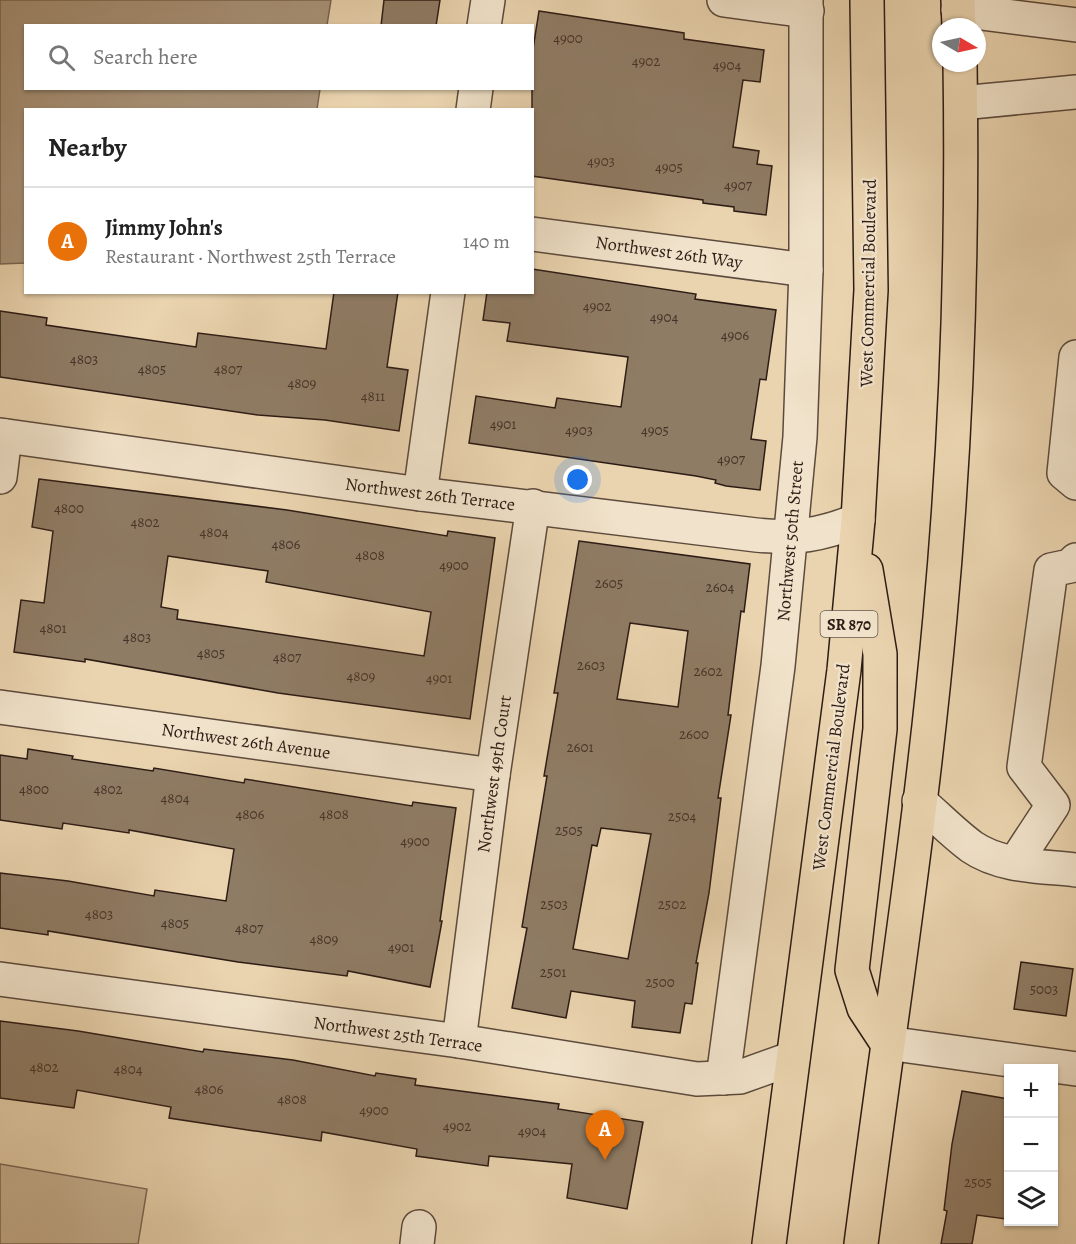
<!DOCTYPE html>
<meta charset="utf-8">
<style>
:root{--surface:#fff;--page:#f6f6f6;--text:#222;--muted:#767676;--line:#e0e0e0;--accent:#111827}
body{margin:0;font-family:Alegreya,serif;background:var(--page);color:var(--text)}
.controls{position:absolute;right:18px;bottom:18px;display:grid;overflow:hidden;border-radius:0px;box-shadow:0 2px 4px #0004}
.controls button{width:54px;height:54px;display:grid;place-items:center;padding:0;border:0;border-bottom:2px solid var(--line);background:var(--surface);color:var(--text);font:30px sans-serif}
.compass{position:absolute;left:932px;top:18px;width:54px;height:54px;border-radius:50%;background:var(--surface);box-shadow:0 2px 4px #0004;rotate:99deg}
.you{position:absolute;left:578px;top:480px;width:21px;height:21px;margin:-15px;border:4px solid #fff;border-radius:50%;background:#1a73e8;box-shadow:0 0 0 9px #1a73e833}
.badge{display:grid;place-items:center;width:39px;height:39px;border-radius:50%;background:var(--accent);color:#fff;font-size:20px;font-weight:700}
.pin{position:absolute;translate:-50% -50px;filter:drop-shadow(0 2px 3px #0008)}
.pin::after{content:'';position:absolute;top:32px;width:21px;height:18px;background:inherit;clip-path:polygon(0 0,100% 0,50% 100%)}
.list{margin:0;padding:0;list-style:none}
h2{display:flex;justify-content:space-between;align-items:center;height:78px;margin:0;padding:0 24px;font-size:26px}
h2 small{font-size:20px;font-weight:400;color:var(--muted)}
.list li{display:grid;grid-template-columns:39px 1fr auto;gap:18px;align-items:center;box-sizing:border-box;height:108px;padding:0 24px;border-top:2px solid var(--line)}
.list b{display:block;font-size:22px;white-space:nowrap}
.list p{margin:0;font-size:20px;white-space:nowrap;color:var(--muted)}
.list em{font-size:20px;font-style:normal;color:var(--muted)}
.icon{flex:none;width:33px;height:33px;fill:none;stroke:currentColor;stroke-width:2;stroke-linecap:round;stroke-linejoin:round}
.map{position:relative;flex:none;width:1076px;height:1244px;overflow:hidden}
.search{position:absolute;background:var(--surface);box-shadow:0 2px 4px #0004;left:24px;top:24px;width:510px;height:66px;display:flex;align-items:center;gap:15px;box-sizing:border-box;padding:0 21px;border-radius:0px;color:var(--muted);font-size:22px}
.panel{position:absolute;background:var(--surface);box-shadow:0 2px 4px #0004;left:24px;top:108px;width:510px;height:186px;border-radius:0px}
.map>svg:first-child{display:block}
</style>
<div class="map">
<svg width="1076" height="1244" viewBox="0 0 1076 1244">
<rect width="100%" height="100%" fill="#ead4af"/>
<filter id="stains"><feTurbulence type="fractalNoise" baseFrequency=".00333" numOctaves="4"/><feColorMatrix values="0 0 0 0 .2 0 0 0 0 .09 0 0 0 0 .02 0 0 0 .5 -.17"/></filter>
<radialGradient id="worn" r=".72"><stop offset=".6" stop-color="#630" stop-opacity="0"/><stop offset="1" stop-color="#630" stop-opacity=".3"/></radialGradient>
<!-- green -->
<polygon fill="#cab595" stroke="#7c6855" stroke-width="1.5" points="0,1164 147,1189 138,1244 0,1244"/>
<!-- water -->
<polygon fill="#aa957b" stroke="#786552" stroke-width="1.5" points="0,0 331,0 327,25 26,26 26,88 320,89 317,109 26,110 25,263 0,264"/>
<!-- building -->
<g fill="#8f7c65" stroke="#2d1c15" stroke-width="1.5" fill-rule="evenodd">
<polygon points="384,0 440,0 436,26 381,26"/>
<polygon points="539,11 684,33 684,39 764,50 760,82 743,80 733,147 759,151 757,164 772,166 766,215 734,211 734,207 703,203 703,200 532,176 532,55"/>
<polygon points="532,269 696,294 695,299 776,310 766,380 760,379 751,439 766,441 760,490 726,486 715,483 716,480 696,476 469,443 476,396 555,408 557,398 621,407 628,357 507,341 510,323 483,320 487,292 532,292"/>
<polygon points="334,292 398,292 387,367 408,370 399,431 325,420 258,415 0,377 0,311 47,318 46,325 196,347 198,333 326,349"/>
<path d="M39 479 287 510 447 536 448 531 495 538 470 719 278 693 85 659V662L14 652 21 600 44 603 53 531 32 527ZM168 556 268 571 266 582 431 612 424 656 177 619 178 610 161 607Z"/>
<path d="M579 541 750 564 744 612 741 611 728 715H731L718 798H721L709 893 696 963H698L692 1004 685 1003 680 1033 632 1027 635 1001 571 991 566 1018 512 1008 527 928 522 927 547 776H544L558 693H554ZM630 623 688 631 678 707 617 699ZM601 828 651 834 628 959 573 949 592 845 597 846Z"/>
<polygon points="28,749 73,756 72,759 153,771 154,768 244,783 245,779 412,806 413,802 456,808 440,921 442,921 430,987 348,971 347,976 238,962 48,931 48,935 0,928 0,873 68,881 154,896 155,890 226,901 234,849 129,830 129,833 63,823 62,829 0,820 0,755 27,759"/>
<polygon points="1021,962 1073,969 1066,1016 1014,1009"/>
<polygon points="0,1021 78,1031 203,1052 204,1049 293,1060 375,1076 376,1073 416,1079 415,1085 559,1104 558,1109 643,1122 627,1209 567,1198 572,1164 489,1156 488,1166 416,1156 417,1149 322,1132 321,1141 169,1118 171,1107 77,1090 74,1108 0,1098"/>
<polygon points="962,1091 1008,1099 1008,1200 1006,1219 977,1215 972,1244 941,1244 947,1211 944,1210 952,1144"/>
</g>
<g fill="none" stroke-linecap="round" stroke-linejoin="round">
<!-- minor casing -->
<g stroke="#5c4a3c" stroke-width="36">
<g id="minor">
<polyline points="724,0 807,11"/>
<polyline points="958,10 1076,25"/>
<polyline points="484,26 488,0"/>
<polyline points="961,103 1076,92"/>
<polyline points="473,110 476,88"/>
<polyline points="532,234 806,270"/>
<polyline points="1076,357 1064,473 1076,483"/>
<path d="M0 435 420 494 756 535C795 539 822 535 858 520"/>
<polyline points="0,477 5,436"/>
<polyline points="420,494 448,292"/>
<polyline points="0,707 493,775"/>
<path d="M919 801C937 816 954 834 972 847 1001 867 1043 866 1076 870"/>
<polyline points="1015,863 1053,805 1024,767 1051,570 1070,566 1076,560"/>
<polyline points="0,979 459,1041 697,1079 740,1077 793,1058"/>
<polyline points="459,1041 493,775 533,506"/>
<polyline points="887,1043 1076,1069"/>
<polyline points="723,1078 778,666 800,437 806,270 806,0"/>
<polyline points="417,1244 419,1227"/>
</g>
</g>
<!-- highway casing -->
<g stroke="#2d1c15" stroke-width="36">
<g id="highway">
<polyline points="958,0 959,27"/>
<polyline points="866,570 880,654 880,729 852,970 864,1008 887,1043"/>
<polyline points="769,1244 844,670 858,520 871,290 867,0"/>
<path d="M861 1244C888 1035 921 827 940 617 957 432 963 248 960 63"/>
</g>
</g>
<!-- minor -->
<use href="#minor" stroke="#f1e3cb" stroke-width="33"/>
<!-- highway -->
<use href="#highway" stroke="#ead4af" stroke-width="33"/>
</g>
<g text-anchor="middle" stroke-width="4.5" stroke-linejoin="round" paint-order="stroke">
<!-- number labels -->
<g font-size="15" fill="#463429">
<text x="568" y="43">4900</text>
<text x="646" y="66">4902</text>
<text x="727" y="70">4904</text>
<text x="601" y="166">4903</text>
<text x="669" y="172">4905</text>
<text x="738" y="190">4907</text>
<text x="597" y="311">4902</text>
<text x="664" y="322">4904</text>
<text x="735" y="340">4906</text>
<text x="84" y="364">4803</text>
<text x="152" y="374">4805</text>
<text x="228" y="374">4807</text>
<text x="302" y="388">4809</text>
<text x="373" y="401">4811</text>
<text x="503" y="429">4901</text>
<text x="579" y="435">4903</text>
<text x="655" y="435">4905</text>
<text x="731" y="464">4907</text>
<text x="69" y="513">4800</text>
<text x="145" y="527">4802</text>
<text x="214" y="537">4804</text>
<text x="286" y="549">4806</text>
<text x="370" y="560">4808</text>
<text x="454" y="570">4900</text>
<text x="609" y="588">2605</text>
<text x="720" y="592">2604</text>
<text x="53" y="633">4801</text>
<text x="137" y="642">4803</text>
<text x="211" y="658">4805</text>
<text x="287" y="662">4807</text>
<text x="591" y="670">2603</text>
<text x="708" y="676">2602</text>
<text x="361" y="681">4809</text>
<text x="439" y="683">4901</text>
<text x="694" y="739">2600</text>
<text x="580" y="752">2601</text>
<text x="34" y="794">4800</text>
<text x="108" y="794">4802</text>
<text x="175" y="803">4804</text>
<text x="250" y="819">4806</text>
<text x="334" y="819">4808</text>
<text x="682" y="821">2504</text>
<text x="569" y="835">2505</text>
<text x="415" y="846">4900</text>
<text x="554" y="909">2503</text>
<text x="672" y="909">2502</text>
<text x="99" y="919">4803</text>
<text x="175" y="928">4805</text>
<text x="249" y="933">4807</text>
<text x="324" y="944">4809</text>
<text x="401" y="952">4901</text>
<text x="553" y="977">2501</text>
<text x="660" y="987">2500</text>
<text x="1044" y="994">5003</text>
<text x="44" y="1072">4802</text>
<text x="128" y="1074">4804</text>
<text x="209" y="1094">4806</text>
<text x="292" y="1104">4808</text>
<text x="374" y="1115">4900</text>
<text x="457" y="1131">4902</text>
<text x="532" y="1136">4904</text>
<text x="978" y="1187">2505</text>
</g>
<!-- shield labels -->
<rect fill="#f1e3cb" stroke="#68584c" stroke-width="1.5" x="820.5" y="611" width="57" height="26" rx="4.5"/>
<g font-size="16" font-weight="bold" fill="#2d1c15">
<text x="849" y="630">SR 870</text>
</g>
<!-- street labels -->
<g font-size="18" fill="#2d1c15" stroke="#f1e3cb">
<text transform="translate(669 252) rotate(8)" y="6">Northwest 26th Way</text>
<text transform="translate(868 283) rotate(-89)" y="6">West Commercial Boulevard</text>
<text transform="translate(430 494) rotate(7)" y="6">Northwest 26th Terrace</text>
<text transform="translate(790 541) rotate(-85)" y="6">Northwest 50th Street</text>
<text transform="translate(246 741) rotate(8)" y="6">Northwest 26th Avenue</text>
<text transform="translate(831 767) rotate(-83)" y="6">West Commercial Boulevard</text>
<text transform="translate(494 774) rotate(-82)" y="6">Northwest 49th Court</text>
<text transform="translate(398 1034) rotate(8)" y="6">Northwest 25th Terrace</text>
</g>
</g>
<rect width="100%" height="100%" filter="url(#stains)"/>
<rect width="100%" height="100%" fill="url(#worn)"/>
</svg>
<div class="controls">
<button>+</button>
<button>−</button>
<button><svg class="icon" aria-label="layers" viewBox="0 0 24 24"><path d="M12 4l9 5-9 5-9-5zM3 14l9 5 9-5"/></svg></button>
</div>
<svg class="compass" viewBox="-18 -18 36 36"><path d="M0-13l5 13h-10z" fill="#e53935"/><path d="M0 13l5-13h-10z" fill="#767676"/></svg>
<div class="you"></div>
<div class="pin badge" style="left:605px;top:1160px;background:#e8710a">A</div>
<div class="search"><svg class="icon" aria-label="search" viewBox="0 0 24 24"><circle cx="10" cy="10" r="6"/><path d="M15 15l6 6"/></svg>Search here</div>
<section class="panel">
<h2>Nearby<small></small></h2>
<ul class="list">
<li><span class="badge" style="background:#e8710a">A</span><div><b>Jimmy John's</b><p>Restaurant · Northwest 25th Terrace</p></div><em>140 m</em></li>
</ul>
</section>
</div>
